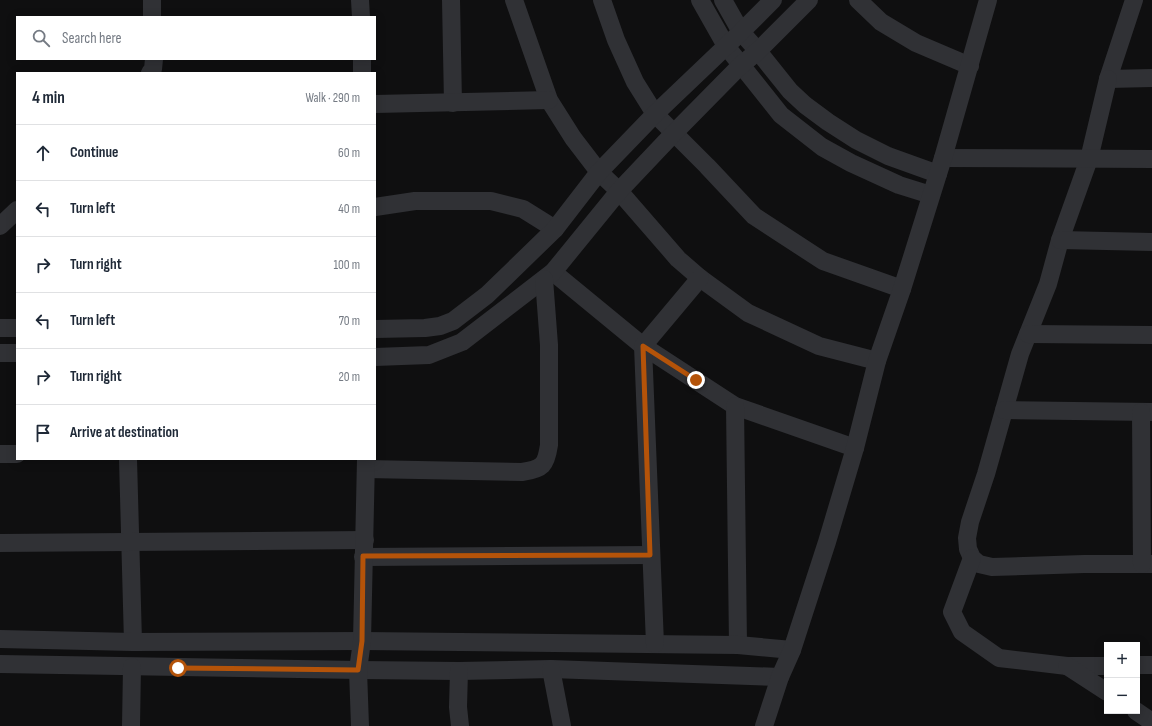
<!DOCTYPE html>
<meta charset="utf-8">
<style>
:root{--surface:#fff;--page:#f2f2f3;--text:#1f2937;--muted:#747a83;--line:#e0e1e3}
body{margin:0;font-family:"Sofia Sans Condensed",sans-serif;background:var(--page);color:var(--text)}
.controls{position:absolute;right:12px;bottom:12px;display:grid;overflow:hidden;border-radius:0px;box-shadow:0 2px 10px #0003}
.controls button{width:36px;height:36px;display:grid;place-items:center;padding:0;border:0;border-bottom:1px solid var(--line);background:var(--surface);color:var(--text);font:20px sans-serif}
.stop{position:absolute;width:12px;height:12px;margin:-9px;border:3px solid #b45309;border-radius:50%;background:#fff}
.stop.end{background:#b45309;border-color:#fff;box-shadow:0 1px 4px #0008}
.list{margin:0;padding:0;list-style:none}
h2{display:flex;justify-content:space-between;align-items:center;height:52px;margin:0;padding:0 16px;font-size:17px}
h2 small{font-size:13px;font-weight:400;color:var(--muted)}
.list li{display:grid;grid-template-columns:26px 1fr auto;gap:12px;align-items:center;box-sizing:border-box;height:56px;padding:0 16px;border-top:1px solid var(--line)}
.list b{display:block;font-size:15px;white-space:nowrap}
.list em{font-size:13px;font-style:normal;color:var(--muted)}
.icon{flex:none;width:22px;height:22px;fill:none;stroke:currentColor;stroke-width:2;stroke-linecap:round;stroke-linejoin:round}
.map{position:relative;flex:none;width:1152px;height:726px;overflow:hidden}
.search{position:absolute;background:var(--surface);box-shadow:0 2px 10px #0003;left:16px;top:16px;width:360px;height:44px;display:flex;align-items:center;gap:10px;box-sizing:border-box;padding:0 14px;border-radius:0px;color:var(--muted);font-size:15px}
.panel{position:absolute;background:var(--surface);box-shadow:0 2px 10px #0003;left:16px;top:72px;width:360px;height:388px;border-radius:0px}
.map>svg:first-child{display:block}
</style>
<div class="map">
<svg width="1152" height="726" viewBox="0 0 1152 726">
<rect width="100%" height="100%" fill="#0f0f10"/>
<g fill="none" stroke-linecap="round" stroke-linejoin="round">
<!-- street -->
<g stroke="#303135" stroke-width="18">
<polyline points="152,0 152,17"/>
<polyline points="360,0 361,17"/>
<polyline points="451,0 453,103"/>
<polyline points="514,0 549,100 573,138 599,172 619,191 678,259 700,278 748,313 819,346 877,361"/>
<polyline points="602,0 616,40 635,82 655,114 707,166 754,216 823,261 902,289"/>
<polyline points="700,0 726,46 781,115 822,147 851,163 899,185 931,195"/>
<polyline points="723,0 741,32 758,51 790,91 805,105 828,122 856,140 888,156 938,174"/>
<polyline points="858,0 881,22 916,43 970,66"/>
<polyline points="1134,0 1108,79 1152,78"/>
<polyline points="362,59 362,73"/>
<polyline points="150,73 153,69 154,59"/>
<polyline points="1108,79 1089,159 1060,240 1048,284 1020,354 986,474 970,522 967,538 968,549 972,558 979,564 992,567 1084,564 1152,564"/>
<polyline points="375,104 549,100"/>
<polyline points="943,158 1152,159"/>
<polyline points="375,207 415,201 491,201 523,209 555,229"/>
<polyline points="0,226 17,210"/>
<polyline points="1060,240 1152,242"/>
<polyline points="553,272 643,346 735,406 855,448"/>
<polyline points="0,328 17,328"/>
<polyline points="375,329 425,328 440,326 453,321 487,295 555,229 599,172 655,114 741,32 773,0"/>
<polyline points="1028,334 1152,335"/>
<polyline points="0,353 17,353"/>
<polyline points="375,357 429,355 462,342 553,272 619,191 673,134 740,66 758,51 809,0"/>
<polyline points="735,406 738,645"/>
<polyline points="1004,410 1152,412"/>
<polyline points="1141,412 1142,564"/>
<polyline points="0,454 17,454"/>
<polyline points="128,459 133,642"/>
<path d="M366 469 522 472C543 469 546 465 549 445V345L544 279"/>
<polyline points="0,543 365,540"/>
<polyline points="363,557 650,555"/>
<polyline points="972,558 952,612 962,632 999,658 1067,666 1107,666"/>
<polyline points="0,639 133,642 362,641 738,645 792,650"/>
<polyline points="655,644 643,346 700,278"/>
<polyline points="0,664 358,670 459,671 551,669 780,677"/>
<polyline points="1137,665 1152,665"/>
<polyline points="1067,666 1107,692"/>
<polyline points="551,669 562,726"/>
<polyline points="459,671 458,707 460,726"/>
<polyline points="1136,711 1152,722"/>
<polyline points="131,726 132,667"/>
<polyline points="360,726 358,670 362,641 366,459"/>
<polyline points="764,726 780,677 792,650 827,542 855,448 877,361 902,289 943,158 988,0"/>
</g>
</g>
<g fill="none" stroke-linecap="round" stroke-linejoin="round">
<!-- route -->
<polyline stroke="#b45309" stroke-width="5" points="178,668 358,670 362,641 363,556 650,555 643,346 696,380"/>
</g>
</svg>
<div class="controls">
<button>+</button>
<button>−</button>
</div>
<div class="stop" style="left:178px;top:668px"></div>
<div class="stop end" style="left:696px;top:380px"></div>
<div class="search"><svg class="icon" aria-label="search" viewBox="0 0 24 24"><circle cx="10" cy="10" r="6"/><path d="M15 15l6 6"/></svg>Search here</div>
<section class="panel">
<h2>4 min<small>Walk · 290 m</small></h2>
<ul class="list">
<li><svg class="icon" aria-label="ahead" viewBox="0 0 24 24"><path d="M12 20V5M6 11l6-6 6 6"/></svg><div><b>Continue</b></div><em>60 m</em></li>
<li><svg class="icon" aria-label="left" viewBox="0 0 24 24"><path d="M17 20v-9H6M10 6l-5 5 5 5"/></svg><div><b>Turn left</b></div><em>40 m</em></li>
<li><svg class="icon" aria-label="right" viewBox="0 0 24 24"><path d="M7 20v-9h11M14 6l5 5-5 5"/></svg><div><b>Turn right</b></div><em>100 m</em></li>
<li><svg class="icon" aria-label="left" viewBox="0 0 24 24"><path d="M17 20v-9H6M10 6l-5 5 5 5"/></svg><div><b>Turn left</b></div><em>70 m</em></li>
<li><svg class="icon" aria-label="right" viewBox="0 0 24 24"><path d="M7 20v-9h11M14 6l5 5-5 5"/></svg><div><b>Turn right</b></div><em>20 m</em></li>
<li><svg class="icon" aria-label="arrive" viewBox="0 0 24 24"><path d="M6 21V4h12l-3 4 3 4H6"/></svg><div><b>Arrive at destination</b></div></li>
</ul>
</section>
</div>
